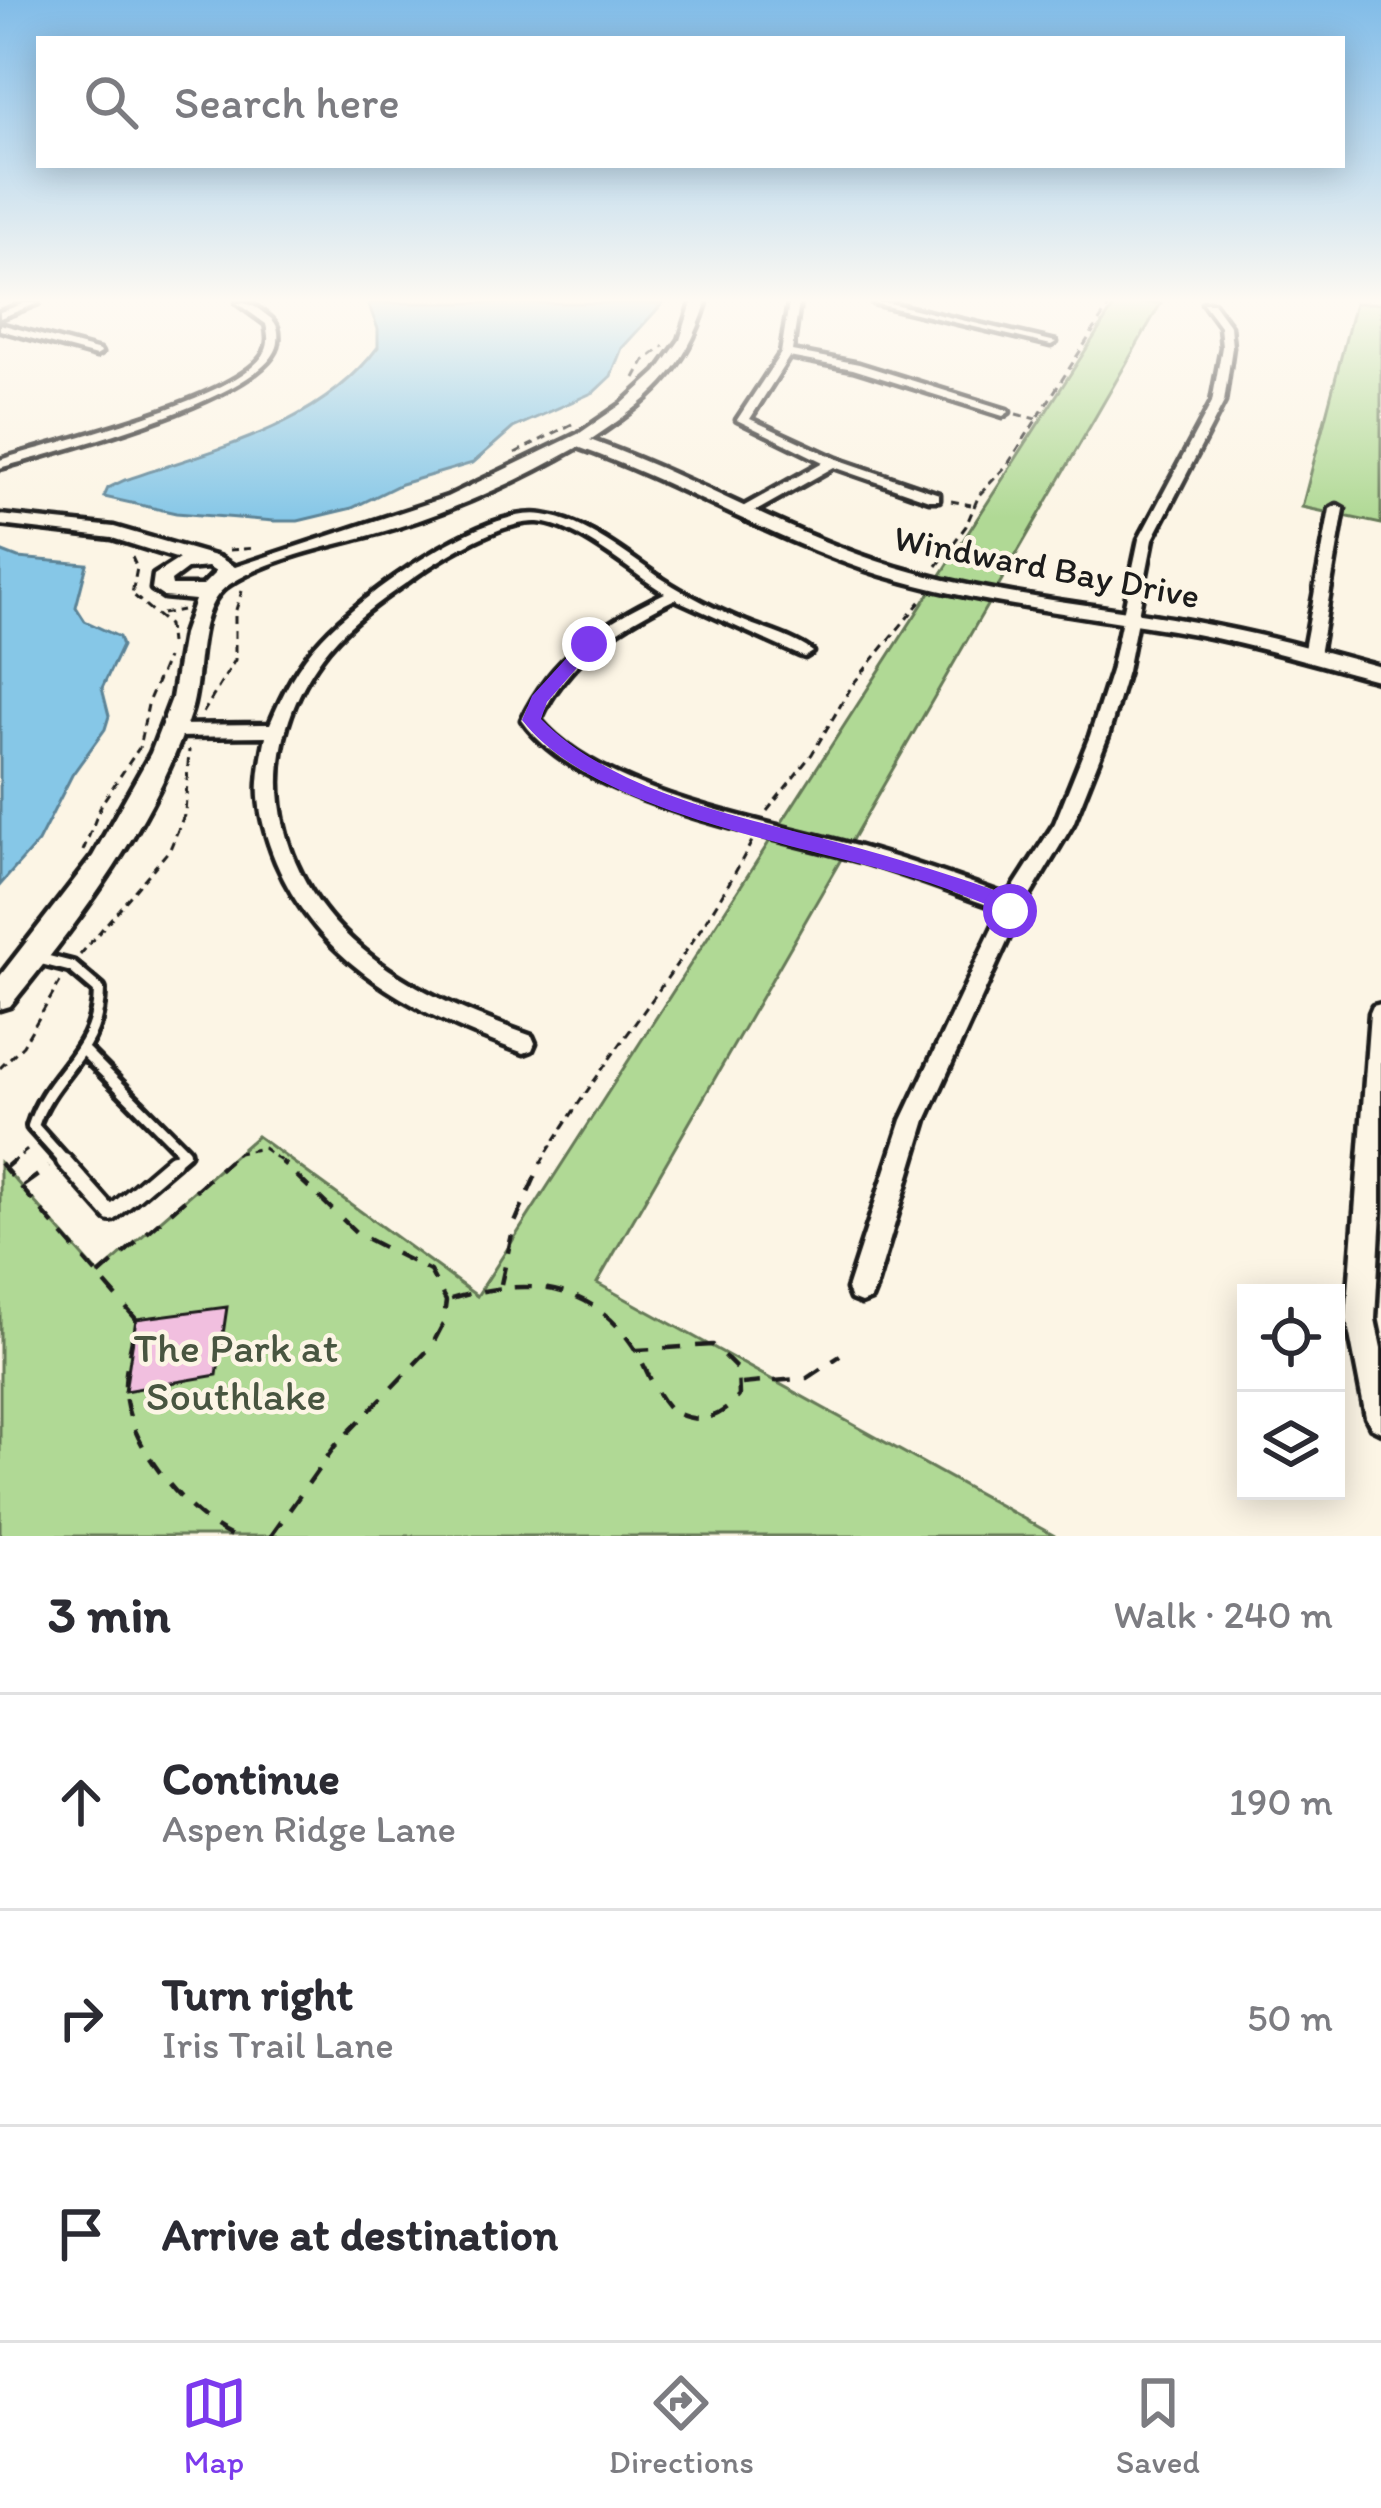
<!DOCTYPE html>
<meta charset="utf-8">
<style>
:root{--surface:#fff;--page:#f2f2f3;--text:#2b2b33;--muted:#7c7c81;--line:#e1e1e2;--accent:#7c3aed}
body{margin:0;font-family:Itim,sans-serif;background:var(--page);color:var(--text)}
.controls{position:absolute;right:36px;bottom:36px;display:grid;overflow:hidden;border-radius:0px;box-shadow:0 6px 30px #0003}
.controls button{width:108px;height:108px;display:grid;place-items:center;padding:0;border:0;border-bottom:3px solid var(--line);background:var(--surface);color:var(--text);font:60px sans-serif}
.stop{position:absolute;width:36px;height:36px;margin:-27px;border:9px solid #7c3aed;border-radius:50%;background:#fff}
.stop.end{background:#7c3aed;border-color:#fff;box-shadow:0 3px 12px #0008}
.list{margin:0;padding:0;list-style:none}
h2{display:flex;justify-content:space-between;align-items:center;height:156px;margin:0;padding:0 48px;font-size:51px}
h2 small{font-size:39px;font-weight:400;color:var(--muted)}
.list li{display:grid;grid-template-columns:78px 1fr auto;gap:36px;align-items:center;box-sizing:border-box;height:216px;padding:0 48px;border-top:3px solid var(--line)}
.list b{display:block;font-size:45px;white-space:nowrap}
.list p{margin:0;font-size:39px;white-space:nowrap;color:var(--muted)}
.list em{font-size:39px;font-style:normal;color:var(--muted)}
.icon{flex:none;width:66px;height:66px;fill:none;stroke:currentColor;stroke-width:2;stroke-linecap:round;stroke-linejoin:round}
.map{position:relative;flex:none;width:1381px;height:1536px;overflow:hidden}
.search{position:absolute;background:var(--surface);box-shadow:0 6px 30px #0003;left:36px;right:36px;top:36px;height:132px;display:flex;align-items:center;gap:30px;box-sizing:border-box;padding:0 42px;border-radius:0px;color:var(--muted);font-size:45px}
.sheet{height:804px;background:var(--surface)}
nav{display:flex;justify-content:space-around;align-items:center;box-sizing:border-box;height:168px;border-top:3px solid var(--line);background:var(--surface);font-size:33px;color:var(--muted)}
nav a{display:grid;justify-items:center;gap:6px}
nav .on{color:var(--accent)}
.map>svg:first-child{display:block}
</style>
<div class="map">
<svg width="1381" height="1536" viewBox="0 0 1381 1536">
<rect width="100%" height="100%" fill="#fcf5e5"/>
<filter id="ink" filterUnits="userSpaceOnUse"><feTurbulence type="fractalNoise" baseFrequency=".00833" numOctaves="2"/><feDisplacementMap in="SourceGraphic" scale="24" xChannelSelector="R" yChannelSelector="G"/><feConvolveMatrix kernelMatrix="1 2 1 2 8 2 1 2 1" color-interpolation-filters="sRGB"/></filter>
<g filter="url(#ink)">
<!-- green -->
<g fill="#b0d995" stroke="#667a58" stroke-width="3">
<polygon points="1116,303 1161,303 597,1283 1055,1536 0,1536 0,1163 99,1274 257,1136 477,1296"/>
<polygon points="1355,303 1381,303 1381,524 1302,507"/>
</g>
<!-- water -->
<g fill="#86c7e7" stroke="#5c8396" stroke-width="3">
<path d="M368 303H663L622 348 611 376 594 392 513 428 473 463 401 484 352 508 298 521H274L176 513 104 497 108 488 125 480C215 449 319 427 378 347V329Z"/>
<polygon points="0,551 18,558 87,564 76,607 85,621 119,637 122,646 102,688 109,716 105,729 72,775 38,842 0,885"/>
</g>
<!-- building -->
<polygon fill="#f1bfdf" stroke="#1c1c1c" stroke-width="3" points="227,1307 217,1375 125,1391 136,1319"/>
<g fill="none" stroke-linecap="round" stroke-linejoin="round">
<!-- service-far1 casing -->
<g stroke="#1c1c1c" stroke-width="20">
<g id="service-far1">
<path d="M37 958 72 967 99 990C99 1055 51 1070 33 1126L67 1164"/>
<polyline points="85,1052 184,1152 170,1164"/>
</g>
</g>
<!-- service casing -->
<g stroke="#1c1c1c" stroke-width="22">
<polyline id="service" points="64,1161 111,1214 173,1161"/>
</g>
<!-- minor casing -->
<g stroke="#1c1c1c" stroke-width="9">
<g id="minor">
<polygon points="25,303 38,303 0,318 0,312"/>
<path d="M237 303C250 302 259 309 269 317 278 324 279 331 278 342 273 397 51 453 0 468V460C54 442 241 399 265 352 270 343 268 333 266 324Z"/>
<polygon points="789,303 799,303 792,351 859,364 1007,410 1009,412 1003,416 853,369 789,357 750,419 837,459 939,494 939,500 929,500 834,467 749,515 739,515 739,509 823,462 737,420 781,353"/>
<polygon points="873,303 889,303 1056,342 1051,345"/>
<path d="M1203 303H1213L1230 326 1232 347 1224 402 1153 539 1127 671 1108 736 1073 824 1022 909 926 1120 875 1289 871 1299 861 1303 851 1299 847 1289 902 1120 1001 910C954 893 908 875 860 861 767 834 578 803 522 720 551 657 604 622 665 593 630 572 579 525 538 522 500 520 436 561 406 583 378 602 351 622 329 648 250 746 267 869 362 949 411 991 472 1014 532 1036L535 1043 532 1050 524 1053C421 1016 321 968 276 862 266 837 257 809 259 782 260 766 263 751 266 736L171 737 162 731 171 725 270 724C283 693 298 663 322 638 362 595 483 506 543 515 588 521 627 556 664 580 690 597 718 610 746 622 768 631 795 638 813 652L805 657 799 655 675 599C618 627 566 660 540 720 601 794 769 821 860 847 910 861 959 878 1008 896L1055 823 1090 736 1111 671 1139 539 1212 402 1222 347 1220 326Z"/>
<polygon points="0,324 100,351 101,353 96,356 0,330"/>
<polygon points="1337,505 1344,509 1319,655 1311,660 1303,655 1330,509"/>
<polygon points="1381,1004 1381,1211 1375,1319 1381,1348 1381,1432 1371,1427 1366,1417 1347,1319 1370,1013 1373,1006"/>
</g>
</g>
<!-- tertiary casing -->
<g stroke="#1c1c1c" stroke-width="9">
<path id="tertiary" d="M692 303H706C685 372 649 401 590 440 694 477 790 535 896 567 993 596 1094 604 1194 622 1257 633 1319 650 1381 667V681C1319 665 1258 646 1195 634 1090 615 983 606 881 575 776 542 682 484 578 447 520 480 459 508 395 528 342 545 277 554 230 584 193 607 203 674 191 711 156 820 82 918 10 1006L0 1009V976L93 856 151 753 172 698 183 634 195 600 164 597 152 589 154 575 179 559 112 538 0 525V515L114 527 218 557 235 567 447 497 580 433 622 404 657 372 680 340ZM208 567 216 572 202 586H172L171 581 187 569Z"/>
</g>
<!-- path-far1 -->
<g stroke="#1c1c1c" stroke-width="3" stroke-dasharray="8 6" stroke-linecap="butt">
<polyline points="635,378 644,361 664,346"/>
<polyline points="1016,414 1036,419"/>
<polyline points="515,453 576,422"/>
<polyline points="951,501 971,505"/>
<polyline points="229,550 256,548"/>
<polyline points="132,557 137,568 132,594 168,625 170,643"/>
<polyline points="937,566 966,526 979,495 1008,464 1111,303"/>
<polyline points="162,614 182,610"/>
<polyline points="203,713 235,660 235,613 242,591"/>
<polyline points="767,811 812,754 853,684 924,597"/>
<polyline points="83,851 102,803 139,748 149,700 167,658"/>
<polyline points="80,955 170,849 185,813 189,750"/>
<polyline points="0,1068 23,1045 60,982"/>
<polyline points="10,1164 31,1147"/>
<polyline points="225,1164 238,1153 263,1148 285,1164"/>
<path d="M540 1164C606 1053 693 957 752 841"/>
</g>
<!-- path -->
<g stroke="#1c1c1c" stroke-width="4.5" stroke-dasharray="18 14" stroke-linecap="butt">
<path d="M0 1163 136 1319C132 1342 124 1370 125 1393 129 1445 186 1515 232 1536"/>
<polyline points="6,1167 13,1161"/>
<polyline points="23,1186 49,1167"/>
<polyline points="99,1275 229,1161"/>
<polyline points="501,1284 514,1225 542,1161"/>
<path d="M451 1299C522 1278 588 1279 633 1346 647 1367 653 1392 671 1410 697 1426 720 1419 739 1396L738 1370 713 1345 637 1350"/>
<polyline points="742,1384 807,1378 840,1356"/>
<polyline points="271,1536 335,1446 431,1347 443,1324 446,1301 430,1271 358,1234 281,1161"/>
</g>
<!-- service-far1 -->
<use href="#service-far1" stroke="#fcf5e5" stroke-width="10"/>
<!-- service -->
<use href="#service" stroke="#fcf5e5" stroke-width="14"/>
<!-- minor -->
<use href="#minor" fill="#fcf5e5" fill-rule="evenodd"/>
<!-- tertiary -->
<use href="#tertiary" fill="#fcf5e5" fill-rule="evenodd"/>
</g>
</g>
<!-- sky -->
<linearGradient id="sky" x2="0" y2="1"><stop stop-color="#81bce8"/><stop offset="0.58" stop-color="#fefaf3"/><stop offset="1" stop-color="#fefaf3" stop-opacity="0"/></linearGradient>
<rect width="1381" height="518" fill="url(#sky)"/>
<!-- route -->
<path fill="#7c3aed" d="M583 640 598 644 547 702 541 719C614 793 738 816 836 842 899 859 960 877 1021 900L1024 906 1018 917H1003L1000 910C977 901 954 891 930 883 817 847 596 816 522 720L532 696Z"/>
<g text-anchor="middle" stroke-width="9" stroke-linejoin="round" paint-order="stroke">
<!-- street labels -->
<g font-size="36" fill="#1c1c1c" stroke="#fcf5e5">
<text transform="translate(1047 566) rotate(11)" y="13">Windward Bay Drive</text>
</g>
<!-- near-park labels -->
<g font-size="42" fill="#485540" stroke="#fcf5e5">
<text x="236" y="1362">The Park at<tspan x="236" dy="48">Southlake</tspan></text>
</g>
</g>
</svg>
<div class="controls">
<button><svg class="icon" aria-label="locate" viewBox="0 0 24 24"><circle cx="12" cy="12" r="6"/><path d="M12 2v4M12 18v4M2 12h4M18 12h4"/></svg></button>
<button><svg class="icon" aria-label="layers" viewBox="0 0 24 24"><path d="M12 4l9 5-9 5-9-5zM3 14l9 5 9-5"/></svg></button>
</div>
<div class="stop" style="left:1010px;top:911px"></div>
<div class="stop end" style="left:589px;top:644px"></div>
<div class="search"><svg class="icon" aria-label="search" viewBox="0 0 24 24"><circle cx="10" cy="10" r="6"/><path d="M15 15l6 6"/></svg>Search here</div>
</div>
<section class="sheet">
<h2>3 min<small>Walk · 240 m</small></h2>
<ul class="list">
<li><svg class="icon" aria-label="ahead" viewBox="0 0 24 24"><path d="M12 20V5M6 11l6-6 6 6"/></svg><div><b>Continue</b><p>Aspen Ridge Lane</p></div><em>190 m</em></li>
<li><svg class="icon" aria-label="right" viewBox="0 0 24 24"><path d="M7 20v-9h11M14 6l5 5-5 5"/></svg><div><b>Turn right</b><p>Iris Trail Lane</p></div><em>50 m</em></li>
<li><svg class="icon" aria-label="arrive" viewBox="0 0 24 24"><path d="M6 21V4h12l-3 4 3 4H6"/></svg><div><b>Arrive at destination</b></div></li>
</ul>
</section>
<nav>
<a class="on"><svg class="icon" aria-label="map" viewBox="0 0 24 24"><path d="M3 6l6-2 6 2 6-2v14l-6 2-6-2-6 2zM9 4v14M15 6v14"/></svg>Map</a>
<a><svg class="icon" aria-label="directions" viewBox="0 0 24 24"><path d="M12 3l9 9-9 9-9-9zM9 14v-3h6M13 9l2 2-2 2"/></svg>Directions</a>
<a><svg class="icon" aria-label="saved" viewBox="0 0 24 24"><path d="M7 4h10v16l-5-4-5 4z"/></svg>Saved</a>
</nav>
